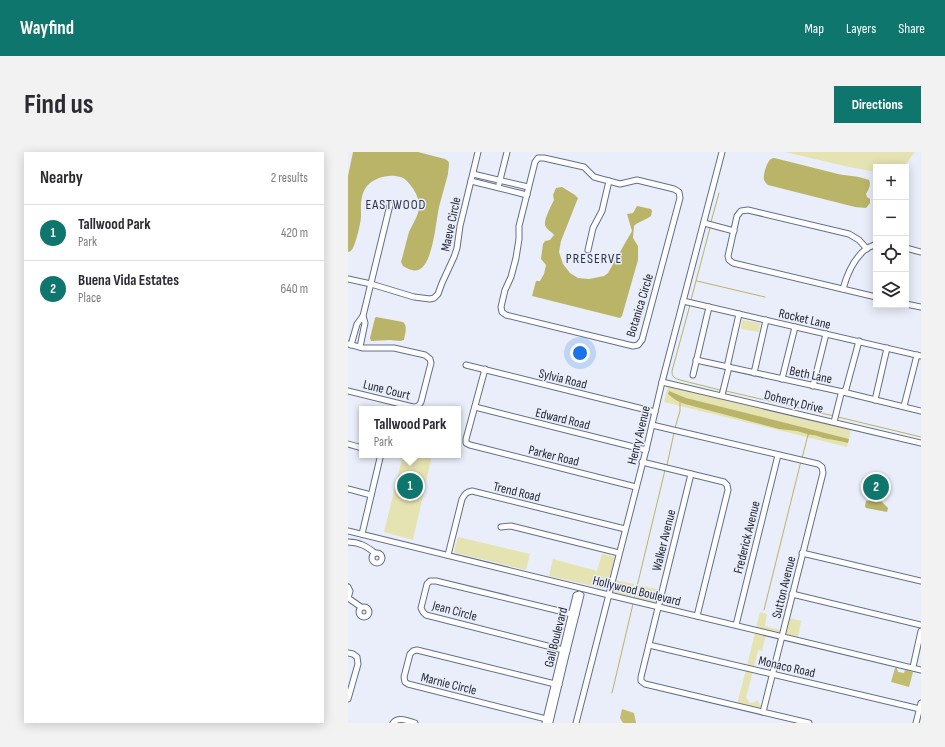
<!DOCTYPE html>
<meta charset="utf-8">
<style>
:root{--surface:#fff;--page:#f2f2f3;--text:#2b2b33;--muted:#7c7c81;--line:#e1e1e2;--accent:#0f766e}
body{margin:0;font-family:"Sofia Sans Condensed",sans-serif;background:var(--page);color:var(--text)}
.controls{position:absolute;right:12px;top:12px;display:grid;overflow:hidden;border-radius:0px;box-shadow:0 2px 10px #0003}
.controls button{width:36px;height:36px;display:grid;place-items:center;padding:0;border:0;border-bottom:1px solid var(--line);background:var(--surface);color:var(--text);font:20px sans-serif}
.you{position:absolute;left:232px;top:201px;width:14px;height:14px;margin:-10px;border:3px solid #fff;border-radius:50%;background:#1a73e8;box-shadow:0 0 0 6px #1a73e833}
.badge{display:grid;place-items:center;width:26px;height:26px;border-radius:50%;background:var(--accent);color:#fff;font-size:13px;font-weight:700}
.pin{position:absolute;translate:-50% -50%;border:2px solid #fff;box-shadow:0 1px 4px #0006}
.popup{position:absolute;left:11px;top:254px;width:102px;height:52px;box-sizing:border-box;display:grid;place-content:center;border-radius:0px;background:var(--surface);filter:drop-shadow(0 1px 3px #0005);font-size:13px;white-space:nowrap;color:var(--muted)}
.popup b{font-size:15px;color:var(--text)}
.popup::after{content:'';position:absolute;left:50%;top:100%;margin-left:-8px;border:8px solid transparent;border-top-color:var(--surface)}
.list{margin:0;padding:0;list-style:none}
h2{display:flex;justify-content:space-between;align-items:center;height:52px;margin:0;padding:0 16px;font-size:17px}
h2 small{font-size:13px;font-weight:400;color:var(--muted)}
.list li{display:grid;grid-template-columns:26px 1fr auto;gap:12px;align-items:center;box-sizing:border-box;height:56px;padding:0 16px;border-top:1px solid var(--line)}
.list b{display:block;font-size:15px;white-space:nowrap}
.list p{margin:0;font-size:13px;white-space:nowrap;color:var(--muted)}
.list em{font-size:13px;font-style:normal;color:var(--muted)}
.icon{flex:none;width:22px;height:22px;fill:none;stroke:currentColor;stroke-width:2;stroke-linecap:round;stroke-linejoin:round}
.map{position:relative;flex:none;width:573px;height:571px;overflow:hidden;border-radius:0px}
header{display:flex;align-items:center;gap:24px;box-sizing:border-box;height:56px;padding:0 20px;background:var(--accent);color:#fff}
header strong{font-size:19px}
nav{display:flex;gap:22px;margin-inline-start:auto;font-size:14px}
.intro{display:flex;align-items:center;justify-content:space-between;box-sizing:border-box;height:96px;padding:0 24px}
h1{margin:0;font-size:28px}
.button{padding:10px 18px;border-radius:0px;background:var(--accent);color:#fff;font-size:14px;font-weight:700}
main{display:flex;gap:24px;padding:0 24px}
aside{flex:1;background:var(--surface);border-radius:0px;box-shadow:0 2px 10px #0003}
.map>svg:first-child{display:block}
</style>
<header>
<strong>Wayfind</strong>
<nav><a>Map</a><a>Layers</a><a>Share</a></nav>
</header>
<div class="intro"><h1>Find us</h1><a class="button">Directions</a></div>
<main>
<aside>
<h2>Nearby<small>2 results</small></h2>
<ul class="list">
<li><span class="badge">1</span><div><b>Tallwood Park</b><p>Park</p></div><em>420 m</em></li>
<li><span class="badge">2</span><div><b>Buena Vida Estates</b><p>Place</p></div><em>640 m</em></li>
</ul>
</aside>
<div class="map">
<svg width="573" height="571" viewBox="0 0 573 571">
<rect width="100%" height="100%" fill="#e9eefa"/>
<!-- green -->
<g fill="#e5e3b1">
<polygon points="437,0 567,0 555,15 528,15 528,20 501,15"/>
<polygon points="394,168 412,171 411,180 393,177"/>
<polygon points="320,234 503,278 499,295 316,250"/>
<polygon points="55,303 84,303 65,388 36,380"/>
<polygon points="110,385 182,402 178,418 108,401 106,399"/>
<polygon points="254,402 267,405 259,436 256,435 254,436 201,424 205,407 249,419"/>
<polygon points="267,428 286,432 283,445 267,441 265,436"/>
<polygon points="291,433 312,438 308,450 306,450 288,447"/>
<polygon points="412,460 419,462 417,474 433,478 433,479 430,481 408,476"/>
<polygon points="441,466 453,469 450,486 440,484 438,481"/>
<polygon points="407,481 418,483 414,499 410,498 406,515 399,514"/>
<polygon points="398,518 405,519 398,546 402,551 407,550 409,548 414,555 412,557 408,556 389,552"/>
</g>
<!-- forest -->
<g fill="#c1bc6e">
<polygon points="547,516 549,516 550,520 556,521 557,518 565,520 561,535 543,530"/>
<polygon points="274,557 286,561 288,571 275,571 272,566"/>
</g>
<!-- water -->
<g fill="#b9b467">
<path d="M5 0H70L97 7C100 9 101 9 101 12 101 15 100 19 100 22 97 33 94 44 91 55 88 68 85 114 70 118 65 120 59 116 55 114L53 110C56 100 58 90 61 80 65 71 72 62 71 52 71 44 62 30 55 26 53 25 49 24 47 24 37 23 25 27 19 34 12 43 13 53 13 64 13 71 8 90 5 96 3 99 3 99 0 100V24Z"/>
<path d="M426 6C448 11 469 17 490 22 500 24 511 24 521 28 523 33 521 37 518 42L519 45 522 47V51L518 56 507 55 420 33C418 31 417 30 416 28 415 23 418 13 421 9 423 6 424 7 426 6Z"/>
<path d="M214 35 227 43 230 46 213 89 211 100 215 112 222 121 230 126 241 127 256 124 260 121 284 79 279 62 285 61 289 54 303 57 304 59 303 64 300 66 288 72 286 74 285 86 290 94V108L274 164 272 166 184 144 188 129H192L196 122 198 113 193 107 195 92 197 89 202 88 206 83C204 80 198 77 197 73 196 67 203 54 206 48L205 43 208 36Z"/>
<path d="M28 165 55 170C60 174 57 182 56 188L52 189 42 188 23 189 22 186 27 166Z"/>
<path d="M321 239 338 246 501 287 500 291C493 289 487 288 480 287 473 286 467 282 460 283L459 282 449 279 431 277 337 252C330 250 326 247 320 242Z"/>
<polygon points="525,348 534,350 540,356 539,360 518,356 517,354 518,349"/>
</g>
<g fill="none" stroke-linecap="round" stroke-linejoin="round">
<!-- stream -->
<g stroke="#b9b467" stroke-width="1">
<polyline points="363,70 371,41"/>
<polyline points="349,129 417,145"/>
<polyline points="343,148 362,76"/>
<path d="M342 153 324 219C324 225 326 226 332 228L372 238"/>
<polyline points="378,239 486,264"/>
<polyline points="490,265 573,285"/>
<polyline points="327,276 332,259 332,251"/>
<polyline points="454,306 460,283"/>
<polyline points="319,313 326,281"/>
<polyline points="286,447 317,318"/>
<polyline points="416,458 453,309"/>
<polyline points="264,541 285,452"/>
</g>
<!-- minor casing -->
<g stroke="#646e88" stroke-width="7">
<g id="minor">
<polygon points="190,6 196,6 236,15 246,25 272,32 289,28 326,37 331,40 332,46 294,188 290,193 285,194 158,163 154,160 153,155 157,138 163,125 168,106 171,87 171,74 187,10"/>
<polyline points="125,22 180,35"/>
<polyline points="123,29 179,43"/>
<polyline points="151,32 159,0"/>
<polyline points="356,71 386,79"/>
<polyline points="558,96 573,100"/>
<polyline points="519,97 511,88 501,82 400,58 393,59 389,64 380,104 381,108 385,111 528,145"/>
<polyline points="240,98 245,76 254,59 261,29"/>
<polyline points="0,127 23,132 66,145 82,147 86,146 90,142 94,131 106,105 109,96 112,74 130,0"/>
<path d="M495 137C499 122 506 106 519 96 522 95 525 94 528 92"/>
<polyline points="335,149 573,204"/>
<polyline points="558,152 573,155"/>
<path d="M0 192 15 196H46L77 203 82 207 83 211 73 250C71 254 69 255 65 255L0 239"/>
<polyline points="3,193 9,172 15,164 42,53"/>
<polyline points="12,195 17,171 15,164"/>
<polyline points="348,208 495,240 573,259"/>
<polyline points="118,213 307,260"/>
<polyline points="379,215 391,162"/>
<polyline points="137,217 118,287 118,291 122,293 288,335"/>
<polyline points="406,221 418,168"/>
<polyline points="345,223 361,155"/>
<polyline points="434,227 447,175"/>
<polyline points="314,230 573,291"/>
<polyline points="465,234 478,182"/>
<polyline points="374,243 381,215"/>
<polyline points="527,248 539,196"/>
<polyline points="556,254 569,203"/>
<polyline points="127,255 298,298"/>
<polyline points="486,270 493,242 498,237 511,189"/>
<polyline points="304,273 470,312 474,315 475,321 415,560"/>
<polyline points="0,292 14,296"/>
<polyline points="294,310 376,330 379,333 380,338 349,464"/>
<polyline points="343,322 293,525 293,529 297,532 461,571"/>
<polyline points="0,337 23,343"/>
<polyline points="153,375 163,374 271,401"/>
<polyline points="0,379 261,443 573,518"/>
<polyline points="14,382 32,306 31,303"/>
<path d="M0 390C11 390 18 394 27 401"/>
<circle cx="29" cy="406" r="5"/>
<polyline points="454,401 573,429"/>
<path d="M100 403 114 347C117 342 118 340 124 339L277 377"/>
<polyline points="0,435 2,439 0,446"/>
<polyline points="444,442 573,473"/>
<polyline points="0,446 13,455"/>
<circle cx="16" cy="460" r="5"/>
<polyline points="388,473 430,303"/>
<polyline points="301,493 572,557"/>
<polyline points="219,499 78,463 75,460 73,456 79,432 82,429 88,429 228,463"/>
<polyline points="0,501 5,502 9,505 10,512 0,547"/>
<polyline points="565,515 573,479"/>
<polyline points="202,568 60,532 57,530 56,525 62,502 65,499 69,498 211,533"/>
<path d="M45 571C50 564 60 569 67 571"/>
<polyline points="197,571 228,443 231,442 233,443 219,499 202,570"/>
<polyline points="228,571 298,298 314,230 374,0"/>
<polyline points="568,571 573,551"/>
</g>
</g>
<!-- minor -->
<use href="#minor" stroke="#fff" stroke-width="5"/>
</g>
<g text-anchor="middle" stroke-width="3" stroke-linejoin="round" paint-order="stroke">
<!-- street labels -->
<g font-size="13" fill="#252a35" stroke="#e9eefa">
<text transform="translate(102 72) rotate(-78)" y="5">Maeve Circle</text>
<text transform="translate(291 153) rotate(-73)" y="5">Botanica Circle</text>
<text transform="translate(457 166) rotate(13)" y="5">Rocket Lane</text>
<text transform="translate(463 222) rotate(12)" y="5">Beth Lane</text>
<text transform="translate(215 226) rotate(14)" y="5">Sylvia Road</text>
<text transform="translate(39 237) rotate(14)" y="5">Lune Court</text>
<text transform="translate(446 249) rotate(14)" y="5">Doherty Drive</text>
<text transform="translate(215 266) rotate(14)" y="5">Edward Road</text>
<text transform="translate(290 283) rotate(-76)" y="5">Henry Avenue</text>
<text transform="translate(206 303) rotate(14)" y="5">Parker Road</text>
<text transform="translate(169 339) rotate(14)" y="5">Trend Road</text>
<text transform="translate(398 385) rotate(-76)" y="5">Frederick Avenue</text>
<text transform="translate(315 388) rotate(-76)" y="5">Walker Avenue</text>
<text transform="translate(435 435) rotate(-76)" y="5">Sutton Avenue</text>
<text transform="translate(289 438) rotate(14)" y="5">Hollywood Boulevard</text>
<text transform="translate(107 458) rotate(15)" y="5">Jean Circle</text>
<text transform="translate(207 485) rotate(-76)" y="5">Gail Boulevard</text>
<text transform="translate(439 514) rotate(13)" y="5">Monaco Road</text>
<text transform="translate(101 531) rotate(14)" y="5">Marnie Circle</text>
</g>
<!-- neighbourhood labels -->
<g font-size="14" letter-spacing="1" fill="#2b344a" stroke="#e9eefa">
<text x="48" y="57">EASTWOOD</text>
<text x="246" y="111">PRESERVE</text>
</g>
</g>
</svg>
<div class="controls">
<button>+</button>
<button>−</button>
<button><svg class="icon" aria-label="locate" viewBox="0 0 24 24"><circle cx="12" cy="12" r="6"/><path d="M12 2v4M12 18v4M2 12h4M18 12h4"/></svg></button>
<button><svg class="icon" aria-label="layers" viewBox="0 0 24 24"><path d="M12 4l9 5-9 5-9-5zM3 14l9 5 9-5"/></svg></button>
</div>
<div class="you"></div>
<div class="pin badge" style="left:62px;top:334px">1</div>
<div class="popup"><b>Tallwood Park</b>Park</div>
<div class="pin badge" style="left:528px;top:335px">2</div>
</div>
</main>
